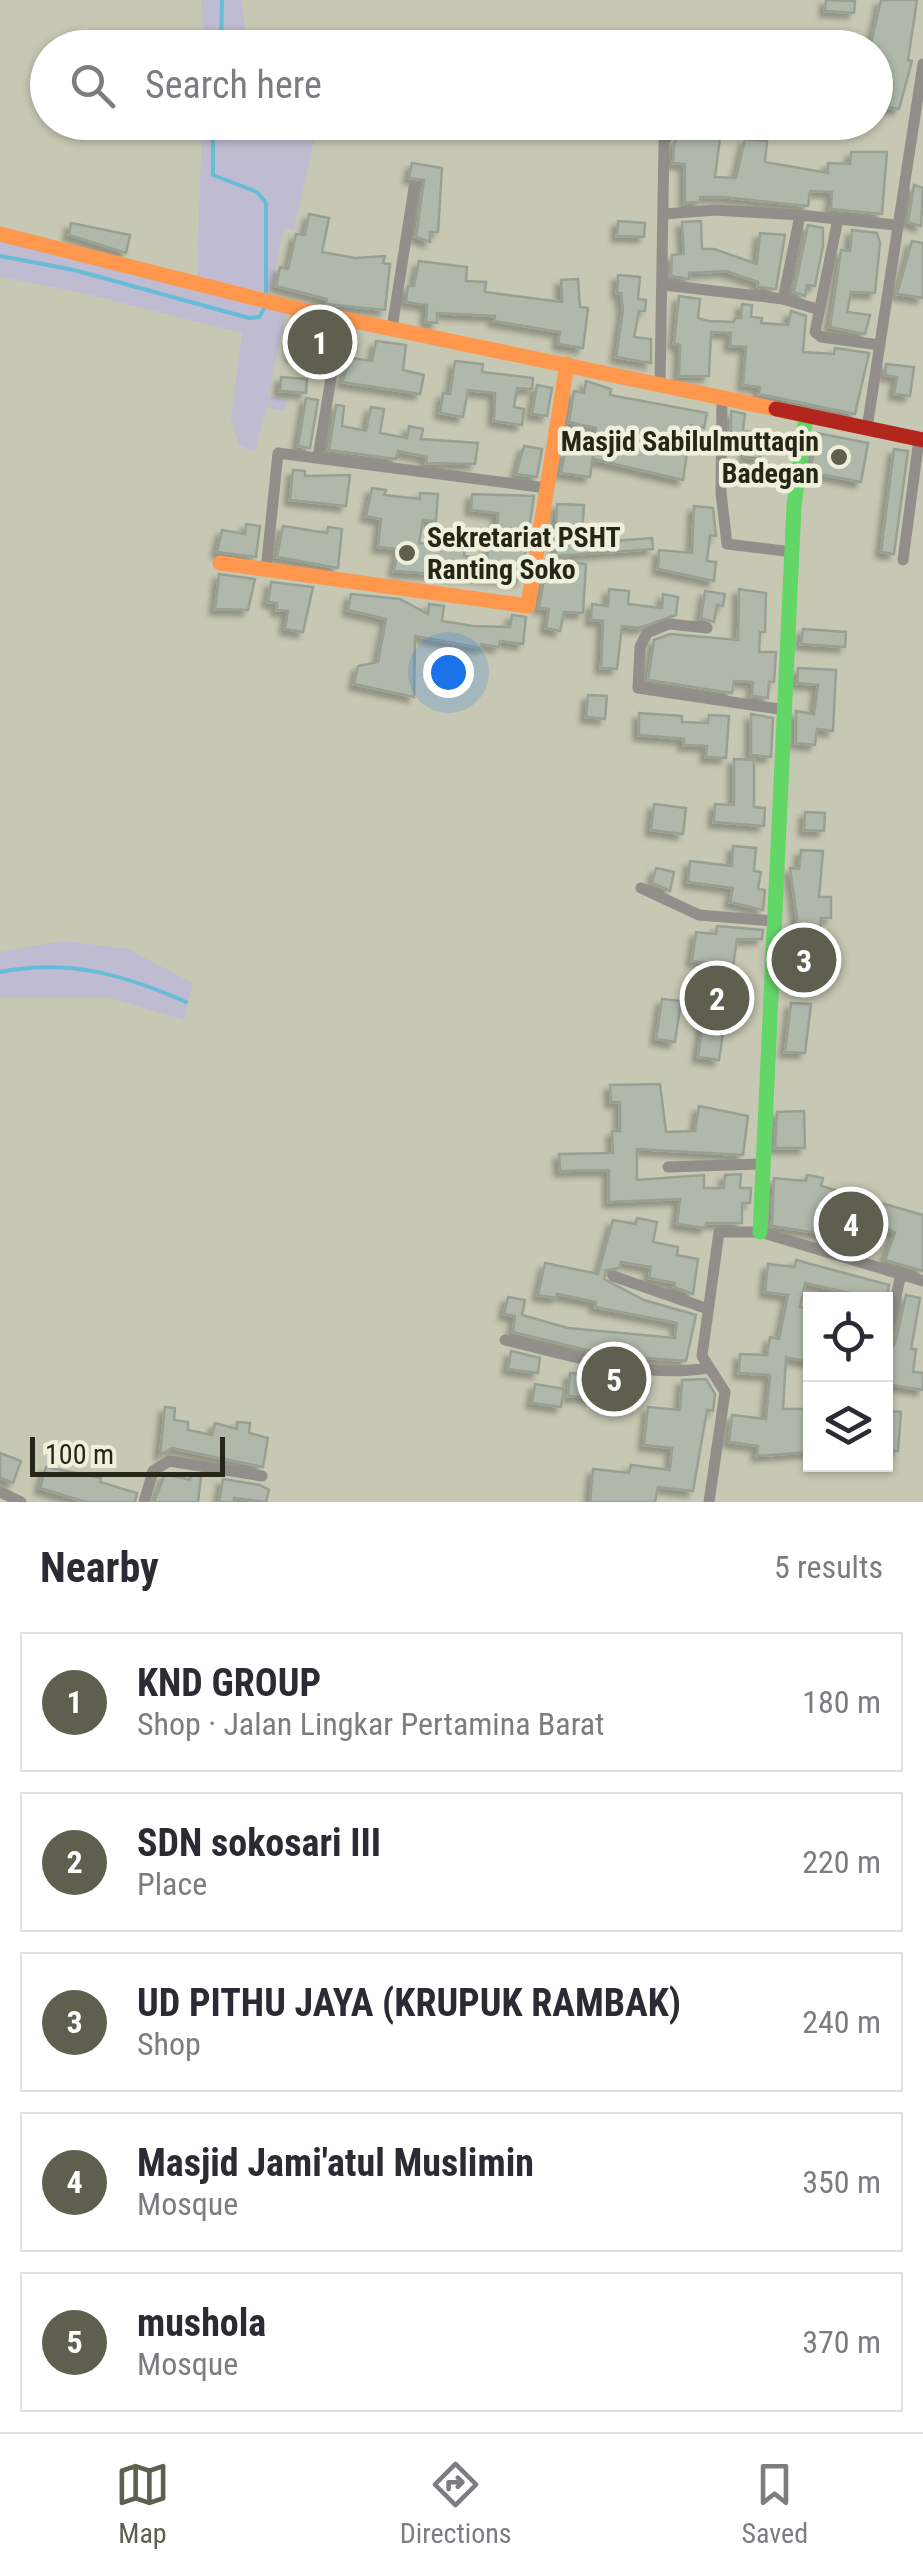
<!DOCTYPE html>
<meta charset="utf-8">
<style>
:root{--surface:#fff;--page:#f2f2f3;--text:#2b2b33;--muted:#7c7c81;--line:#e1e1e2;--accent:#5e5f4e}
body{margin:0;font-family:"Roboto Condensed",sans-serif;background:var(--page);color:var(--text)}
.controls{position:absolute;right:30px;bottom:30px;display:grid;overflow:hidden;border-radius:0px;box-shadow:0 2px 8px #0004}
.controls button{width:90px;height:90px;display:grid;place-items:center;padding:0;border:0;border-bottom:2px solid var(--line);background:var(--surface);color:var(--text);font:50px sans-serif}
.scale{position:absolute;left:30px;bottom:25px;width:195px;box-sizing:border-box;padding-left:10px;border:5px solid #262618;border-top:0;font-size:28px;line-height:35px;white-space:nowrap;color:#262618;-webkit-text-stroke:8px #eef0dc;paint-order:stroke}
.you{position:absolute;left:448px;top:672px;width:35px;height:35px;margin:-25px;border:8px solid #fff;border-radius:50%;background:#1a73e8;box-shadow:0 0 0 15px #1a73e833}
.badge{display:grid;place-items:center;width:65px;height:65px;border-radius:50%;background:var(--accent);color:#fff;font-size:32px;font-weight:700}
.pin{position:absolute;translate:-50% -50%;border:5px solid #fff;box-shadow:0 2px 10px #0006}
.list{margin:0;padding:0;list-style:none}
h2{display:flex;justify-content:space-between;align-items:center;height:130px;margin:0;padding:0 40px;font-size:42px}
h2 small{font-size:32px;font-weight:400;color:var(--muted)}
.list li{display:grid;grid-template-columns:65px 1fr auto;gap:30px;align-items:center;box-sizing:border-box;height:140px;margin:0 20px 20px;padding:0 20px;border:2px solid var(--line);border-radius:0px}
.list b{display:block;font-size:38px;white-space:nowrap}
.list p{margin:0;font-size:32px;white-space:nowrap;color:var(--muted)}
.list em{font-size:32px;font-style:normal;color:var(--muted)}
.icon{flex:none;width:55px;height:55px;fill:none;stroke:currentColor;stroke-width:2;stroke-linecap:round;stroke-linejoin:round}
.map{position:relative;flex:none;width:923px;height:1502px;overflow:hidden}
.search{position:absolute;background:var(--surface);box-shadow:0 2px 8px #0004;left:30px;right:30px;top:30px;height:110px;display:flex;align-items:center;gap:25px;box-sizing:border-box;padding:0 35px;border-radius:55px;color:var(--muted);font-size:38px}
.sheet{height:930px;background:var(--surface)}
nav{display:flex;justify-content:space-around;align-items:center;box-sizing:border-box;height:140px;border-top:2px solid var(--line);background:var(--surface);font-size:28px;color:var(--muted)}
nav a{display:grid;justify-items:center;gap:5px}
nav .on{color:var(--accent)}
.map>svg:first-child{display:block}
</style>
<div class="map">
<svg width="923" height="1502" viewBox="0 0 923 1502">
<defs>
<filter id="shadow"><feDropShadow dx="-5.5" dy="5.5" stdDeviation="2.5" flood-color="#0004"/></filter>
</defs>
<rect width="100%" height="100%" fill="#c7c8b3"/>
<!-- green -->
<g fill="#bfbcd1">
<polygon points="201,0 242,0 247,47 204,47"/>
<polygon points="202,123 318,123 294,230 284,228 270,294 197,276"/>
<polygon points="0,240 287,312 268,395 287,400 284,411 266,407 255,452 239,445 231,419 242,333 83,293 0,277"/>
<polygon points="64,941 128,949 193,983 184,1020 107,997 0,997 0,952"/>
</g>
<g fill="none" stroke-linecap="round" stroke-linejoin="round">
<!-- stream -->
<g stroke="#67bcd8" stroke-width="4">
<polyline points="221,48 222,0"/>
<polyline points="213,122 213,175 257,192 266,203 266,298"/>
<polyline points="0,256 74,270 249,318 259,317 265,307"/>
<path d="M0 972C69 959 123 974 186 1002"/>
</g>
</g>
<!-- building -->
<g fill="#afb8ab" stroke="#98a094" stroke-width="2.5" filter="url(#shadow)">
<polygon points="826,0 855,1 854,13 825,11"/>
<polygon points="881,0 917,0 908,60 912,61 899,109 888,107 893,83 886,82 887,75 876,73 878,48 870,48"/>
<polygon points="705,122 722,122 715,177 736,178 745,139 767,141 765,162 828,173 828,163 850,164 851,152 887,152 882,214 831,209 832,192 810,191 808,206 723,197 700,197 700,202 685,203 685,164 673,163 674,144 676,139 699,133"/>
<polygon points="412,163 442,168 438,232 430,232 430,242 416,237 424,180 409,178"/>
<polygon points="914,185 923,188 921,226 908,222"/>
<polygon points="309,214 329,218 322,252 355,258 385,256 383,263 390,264 385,310 326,304 327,299 276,286 280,267 288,269 296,234 305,235"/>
<polygon points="618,221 645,223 644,237 617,236"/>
<polygon points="701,221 702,249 714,249 757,264 760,233 785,235 776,289 758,287 758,282 726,271 689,273 689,279 671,276 672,255 684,254 682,222"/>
<polygon points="71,223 130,235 126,253 69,235"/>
<polygon points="808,225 823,228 823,246 815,286 807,285 805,296 794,292"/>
<polygon points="852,230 877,233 880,243 875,293 851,292 847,312 870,315 865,334 830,327 841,250 850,251"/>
<polygon points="912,241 923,243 923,298 897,294"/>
<polygon points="419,261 467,267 466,281 486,282 485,292 562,302 561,280 578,279 580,307 588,308 583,348 558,344 560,332 494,321 495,316 437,313 437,323 426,322 427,305 406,302 408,286 414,286"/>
<polygon points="618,275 640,277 638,299 646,300 645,311 639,311 634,337 651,339 651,363 616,357 623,310 621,293 617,293"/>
<polygon points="679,296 700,299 698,318 709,321 734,322 735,318 741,318 742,304 752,305 751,317 762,318 761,323 788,325 791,311 806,316 803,352 834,354 835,348 869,353 855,414 759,394 760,387 743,385 746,347 730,346 731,333 711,332 709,376 679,376 680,345 674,344"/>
<polygon points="315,324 330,327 324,360 292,355 297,330 314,333"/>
<polygon points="376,341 406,345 403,370 424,375 420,394 342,382 351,358 372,361"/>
<polygon points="455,361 483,364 482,372 533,378 532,389 517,388 514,407 524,409 522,425 494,421 495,393 468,390 463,417 440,413 443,393 450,394"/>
<polygon points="886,364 914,367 910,396 894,394 897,377 885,375"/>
<polygon points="281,377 307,379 306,393 280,391"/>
<polygon points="586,381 611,389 610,395 707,413 704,428 691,425 683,480 593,459 596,428 569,422 574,391 584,393"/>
<polygon points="537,385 552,388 547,416 532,414"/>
<polygon points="306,398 318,400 310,448 298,446"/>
<polygon points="336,405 344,406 342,426 366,431 371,407 384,409 380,433 407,438 409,426 423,429 421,439 478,443 475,464 426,463 427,457 398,451 396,459 329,450"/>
<polygon points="731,411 745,414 743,431 763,433 760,459 745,457 746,444 731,442"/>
<polygon points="817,433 868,443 861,482 810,472"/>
<polygon points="524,446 542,449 537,477 516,474"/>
<polygon points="894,449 908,451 894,554 881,552"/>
<polygon points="565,451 593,455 590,477 561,473"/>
<polygon points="293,470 305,471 305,476 350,475 346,506 290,500"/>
<polygon points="372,488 386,490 384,495 420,499 420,493 438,494 436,521 423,520 419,543 465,547 464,556 487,559 488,547 496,548 498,513 471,510 472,494 534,496 521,580 394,571 398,549 378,547 381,519 366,516"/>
<polygon points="557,504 584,505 582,535 612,541 652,538 653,549 555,556"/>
<polygon points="694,506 713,508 716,536 710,535 707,561 716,562 714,581 658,569 659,550 692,553"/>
<polygon points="246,524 260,526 256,557 217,552 222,530 245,534"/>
<polygon points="283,526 327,533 328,527 342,529 338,568 277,557"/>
<polygon points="555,559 586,564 583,613 564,612 560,631 546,628 549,609 539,608 545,573 554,574"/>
<polygon points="219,574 255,579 248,610 215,609"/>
<polygon points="271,582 313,587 303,632 285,629 288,611 277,610 277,603 268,602"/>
<polygon points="609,589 629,591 628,604 662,608 663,594 678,597 676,615 639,628 622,626 617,669 601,668 603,621 591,620 592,604 608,606"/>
<polygon points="739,589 766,593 765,632 760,632 759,652 776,652 774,682 769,682 768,698 752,696 753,682 734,681 732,693 648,680 654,640 670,634 738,640"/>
<polygon points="705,591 725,594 723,606 717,605 714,622 701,618"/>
<polygon points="351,594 400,599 428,614 429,604 444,606 442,621 473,626 510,627 512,615 526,617 523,644 500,641 499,647 481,644 481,648 415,636 414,697 354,684 358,666 378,662 386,619 348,610"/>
<polygon points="803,629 846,632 845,647 801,644"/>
<polygon points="798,668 836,670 833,731 817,729 815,745 796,743 796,711 814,714 818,685 797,683"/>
<polygon points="588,695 607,696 605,719 586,717"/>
<polygon points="639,713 682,716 682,722 708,723 709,715 729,716 726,758 706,757 707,746 684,745 684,739 639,735"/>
<polygon points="751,714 773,718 771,757 751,755"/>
<polygon points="734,759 754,760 754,807 765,808 764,826 714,822 715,804 734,805"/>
<polygon points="654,804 686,808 683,834 651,830"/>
<polygon points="805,812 825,813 824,831 804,830"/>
<polygon points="733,846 756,848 754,871 761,872 758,889 765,890 763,910 730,902 733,888 688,882 690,861 732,866"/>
<polygon points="801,850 823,851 819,897 831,897 831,918 821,918 819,975 787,972 797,918 790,868 799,869"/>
<polygon points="656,868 674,872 670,891 652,883"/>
<polygon points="717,926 763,930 762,939 737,939 719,1060 698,1057 711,963 692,961 696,932 716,934"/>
<polygon points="662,999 681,1001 675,1042 656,1039"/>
<polygon points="791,1003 811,1004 805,1053 785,1052"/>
<polygon points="660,1084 666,1132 695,1131 699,1106 748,1116 743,1155 637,1149 637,1180 704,1175 704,1188 724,1188 725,1175 741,1174 740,1188 751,1188 750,1203 742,1203 742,1223 706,1223 705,1228 677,1224 680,1199 609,1202 609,1170 560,1171 559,1154 613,1153 612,1131 620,1131 620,1102 611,1102 610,1085"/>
<polygon points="804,1111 805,1148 775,1148 777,1112"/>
<polygon points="807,1175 823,1178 821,1186 923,1215 923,1271 885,1260 895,1232 874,1224 865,1254 823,1241 825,1234 772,1226 774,1178 806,1181"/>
<polygon points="637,1218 657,1222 653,1242 678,1247 677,1255 698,1259 693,1294 674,1287 675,1283 649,1278 651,1267 621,1262 619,1268 606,1270 604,1279 644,1300 696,1315 686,1361 607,1355 513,1332 515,1316 504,1314 508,1297 525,1300 522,1315 568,1328 675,1338 677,1323 595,1307 596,1302 557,1294 556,1298 538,1295 545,1263 598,1274 613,1220 636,1224"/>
<polygon points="796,1260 889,1285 886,1301 805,1283 800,1307 810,1309 810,1362 786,1357 783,1409 810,1409 810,1452 757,1456 758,1446 729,1442 732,1415 766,1419 770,1375 739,1373 740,1354 767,1355 770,1337 779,1339 788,1295 765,1292 768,1264 795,1267"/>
<polygon points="906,1295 920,1298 911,1349 916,1349 913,1372 923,1373 923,1390 886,1384 889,1351 895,1344"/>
<polygon points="511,1351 540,1358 538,1373 508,1369"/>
<polygon points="570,1373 622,1376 620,1390 596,1386 595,1398 568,1396"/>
<polygon points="706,1379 715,1394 713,1411 707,1410 693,1491 658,1487 655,1502 590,1502 593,1469 629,1473 631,1465 670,1470 672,1448 644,1445 648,1407 680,1410 682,1380"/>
<polygon points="535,1384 564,1389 561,1407 532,1403"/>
<polygon points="165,1407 175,1408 174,1420 188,1422 188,1430 212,1435 215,1423 237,1429 237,1422 250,1423 249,1433 268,1438 263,1467 172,1448 160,1455"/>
<polygon points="886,1411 901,1412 898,1451 886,1450"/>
<polygon points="0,1453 21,1461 13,1483 0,1478"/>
<polygon points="46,1467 101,1478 100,1482 137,1493 135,1502 86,1502 40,1488"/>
<polygon points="165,1474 190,1480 191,1474 201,1476 198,1502 154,1502"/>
<polygon points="223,1479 260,1485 269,1490 266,1502 234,1498 234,1502 219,1502"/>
</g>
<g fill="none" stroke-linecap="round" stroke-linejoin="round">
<!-- street -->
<g stroke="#928f8a" stroke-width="11">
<polyline points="664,214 715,210 800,215"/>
<polyline points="838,219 815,332 821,337 880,345"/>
<polyline points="664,285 783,299 800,215 895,225"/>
<polyline points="783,299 817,309"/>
<polyline points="392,328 414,188"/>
<polyline points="660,384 664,142 670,131 696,122"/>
<polyline points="722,397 721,493 727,544 792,552"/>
<polyline points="867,428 923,64"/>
<polyline points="318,457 341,318"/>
<polyline points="903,560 919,439"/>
<polyline points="266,570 278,453 547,488"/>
<polyline points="707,628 669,624 647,633 640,647 638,688 785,710"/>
<polyline points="641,888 699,915 773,921"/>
<polyline points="668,1167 760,1164"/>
<polyline points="613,1276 708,1309"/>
<path d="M505 1340C569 1355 642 1379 708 1368"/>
<polyline points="886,1342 901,1274"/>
<polyline points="0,1492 21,1502"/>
<polyline points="144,1502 153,1471 169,1461 262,1476"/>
<polyline points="709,1502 725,1392 702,1356 719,1232 760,1232 923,1281"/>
</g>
<!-- fast -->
<polyline stroke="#63d668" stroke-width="15" points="760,1232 794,506 806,416"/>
<!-- slow -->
<g stroke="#ff974d" stroke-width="15">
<polyline points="0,234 306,311 776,409"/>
<polyline points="220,563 528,606 567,364"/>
</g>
<!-- jam -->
<polyline stroke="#b3261e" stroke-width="15" points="776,409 923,440"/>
</g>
<!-- markers -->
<g fill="#5e5f4e" stroke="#eef0dc" stroke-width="4">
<circle cx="839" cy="457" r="10"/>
<circle cx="407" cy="553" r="10"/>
</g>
<g text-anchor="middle" stroke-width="9" stroke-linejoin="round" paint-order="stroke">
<!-- poi labels -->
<g font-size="28" font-weight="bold" fill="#262618" stroke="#eef0dc" text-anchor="end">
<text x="819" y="451">Masjid Sabilulmuttaqin<tspan x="819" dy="32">Badegan</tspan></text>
<text x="427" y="547" text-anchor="start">Sekretariat PSHT<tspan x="427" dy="32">Ranting Soko</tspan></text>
</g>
</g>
</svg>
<div class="controls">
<button><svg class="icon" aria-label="locate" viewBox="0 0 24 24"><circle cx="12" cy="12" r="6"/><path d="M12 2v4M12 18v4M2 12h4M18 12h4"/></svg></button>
<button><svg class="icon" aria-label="layers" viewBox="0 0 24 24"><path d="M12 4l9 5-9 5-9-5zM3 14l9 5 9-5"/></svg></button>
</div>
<div class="scale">100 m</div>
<div class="you"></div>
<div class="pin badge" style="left:320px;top:342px">1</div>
<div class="pin badge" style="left:717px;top:998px">2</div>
<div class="pin badge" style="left:804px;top:960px">3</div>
<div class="pin badge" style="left:851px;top:1224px">4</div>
<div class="pin badge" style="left:614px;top:1379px">5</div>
<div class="search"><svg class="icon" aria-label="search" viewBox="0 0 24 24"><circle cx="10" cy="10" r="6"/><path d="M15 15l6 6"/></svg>Search here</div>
</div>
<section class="sheet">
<h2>Nearby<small>5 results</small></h2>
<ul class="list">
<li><span class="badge">1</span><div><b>KND GROUP</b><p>Shop · Jalan Lingkar Pertamina Barat</p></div><em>180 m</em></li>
<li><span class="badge">2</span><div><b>SDN sokosari III</b><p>Place</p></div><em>220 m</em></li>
<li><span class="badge">3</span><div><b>UD PITHU JAYA (KRUPUK RAMBAK)</b><p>Shop</p></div><em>240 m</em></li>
<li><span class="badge">4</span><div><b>Masjid Jami'atul Muslimin</b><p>Mosque</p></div><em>350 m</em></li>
<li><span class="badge">5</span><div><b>mushola</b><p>Mosque</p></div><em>370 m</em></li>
</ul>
</section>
<nav>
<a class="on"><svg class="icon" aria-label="map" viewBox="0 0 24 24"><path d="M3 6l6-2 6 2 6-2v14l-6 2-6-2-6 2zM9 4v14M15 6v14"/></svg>Map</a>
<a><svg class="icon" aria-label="directions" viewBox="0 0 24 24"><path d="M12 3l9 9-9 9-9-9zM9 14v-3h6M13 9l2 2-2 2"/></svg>Directions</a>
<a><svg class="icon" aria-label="saved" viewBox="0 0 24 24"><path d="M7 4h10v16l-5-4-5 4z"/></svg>Saved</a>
</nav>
